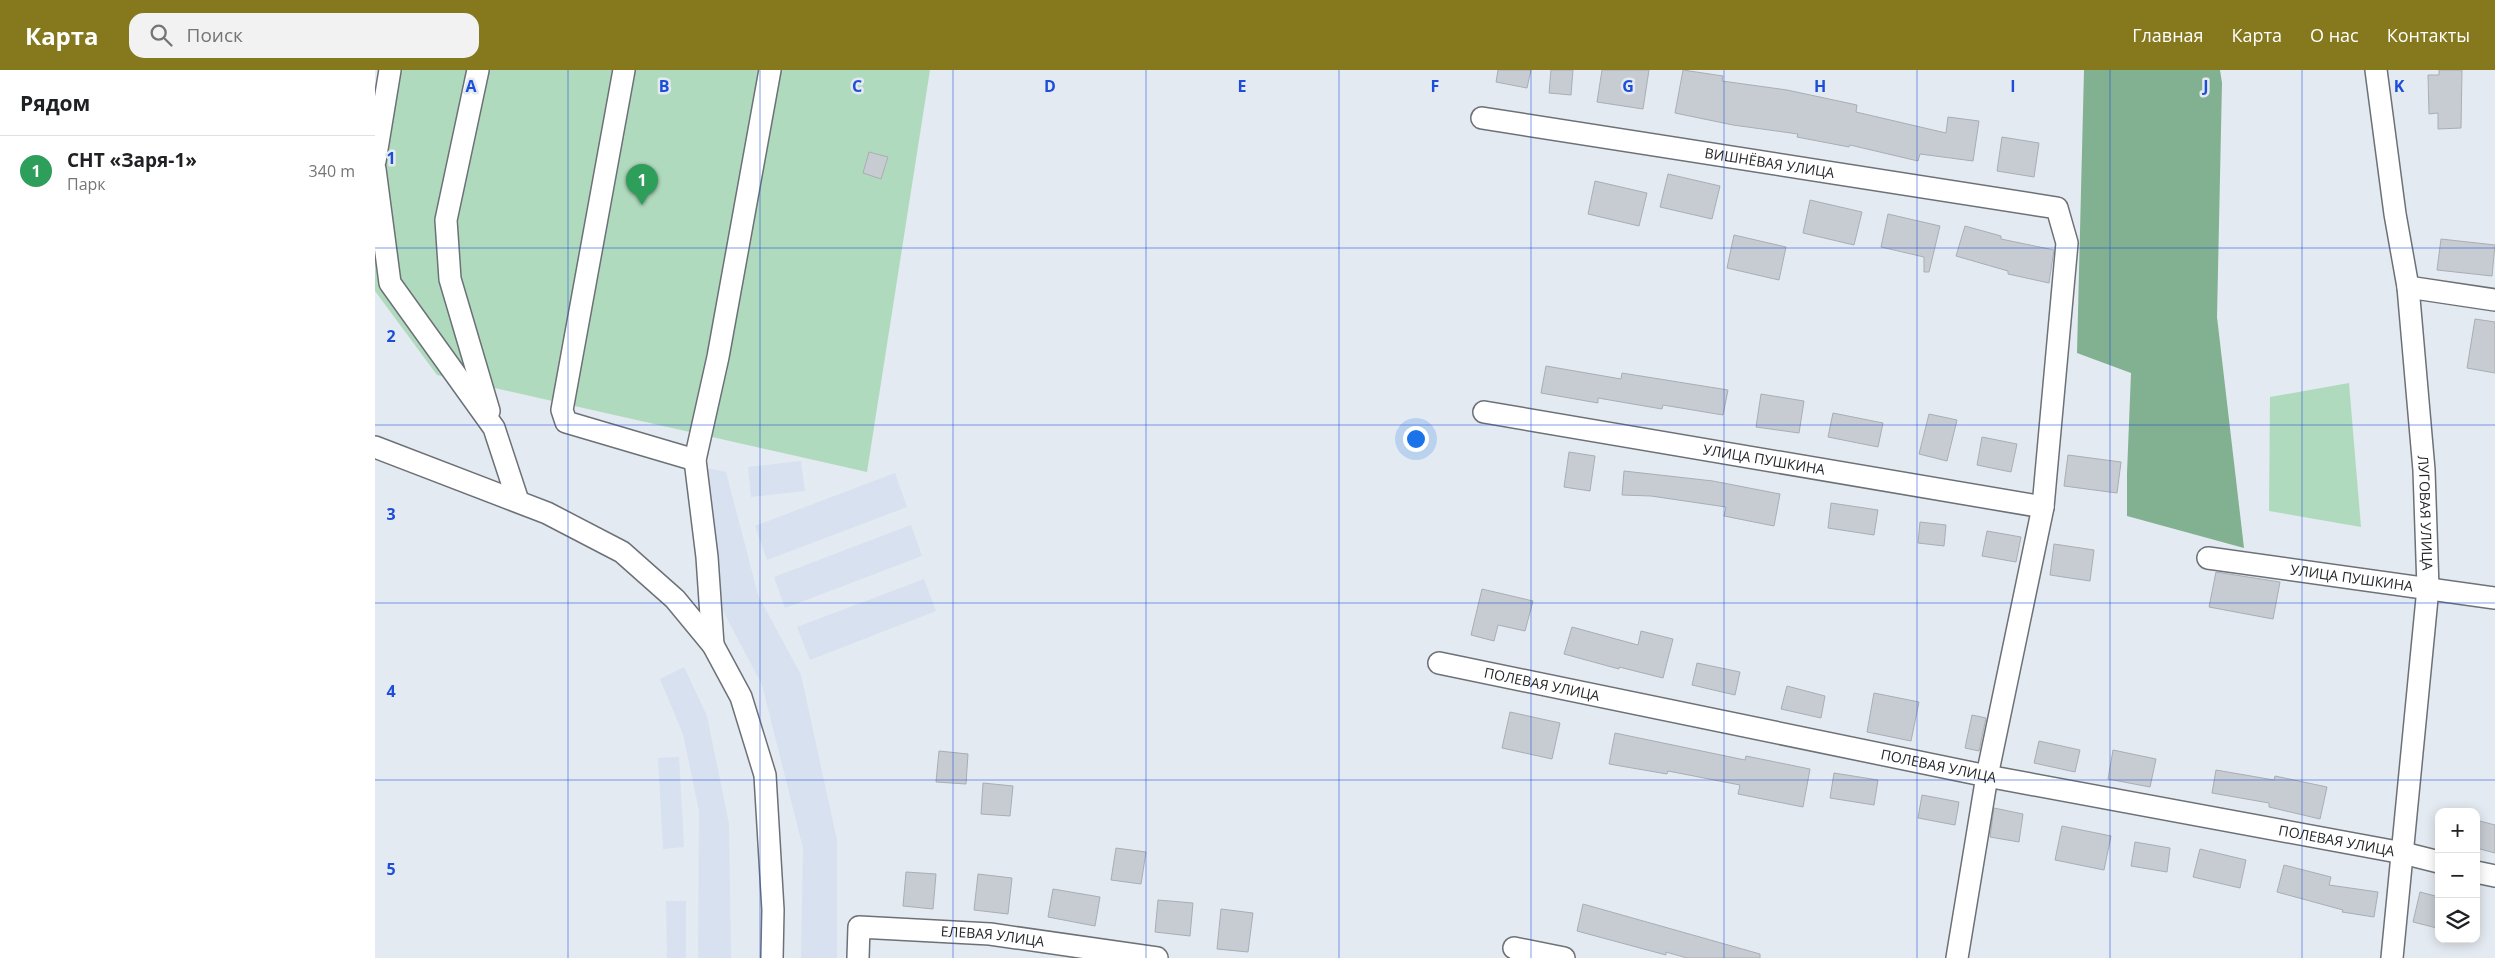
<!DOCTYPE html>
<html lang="ru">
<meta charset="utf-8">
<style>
:root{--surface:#fff;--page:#f2f2f2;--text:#202124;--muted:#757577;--line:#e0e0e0;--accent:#86781c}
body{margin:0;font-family:"Open Sans",sans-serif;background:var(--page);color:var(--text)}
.controls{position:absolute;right:15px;bottom:15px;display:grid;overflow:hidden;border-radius:10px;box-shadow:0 2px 12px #0003}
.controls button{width:45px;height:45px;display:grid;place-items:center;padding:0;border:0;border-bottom:1px solid var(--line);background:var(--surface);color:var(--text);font:25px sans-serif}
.you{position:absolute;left:1040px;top:368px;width:18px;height:18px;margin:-12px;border:4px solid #fff;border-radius:50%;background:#1a73e8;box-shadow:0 0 0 8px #1a73e833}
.badge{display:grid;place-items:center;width:32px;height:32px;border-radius:50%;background:var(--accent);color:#fff;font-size:16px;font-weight:700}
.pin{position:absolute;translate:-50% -41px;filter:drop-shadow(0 1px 2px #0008)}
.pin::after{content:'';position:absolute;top:26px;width:18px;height:15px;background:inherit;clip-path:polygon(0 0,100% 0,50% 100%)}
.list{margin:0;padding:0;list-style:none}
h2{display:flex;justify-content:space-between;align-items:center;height:65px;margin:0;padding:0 20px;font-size:21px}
h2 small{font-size:16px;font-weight:400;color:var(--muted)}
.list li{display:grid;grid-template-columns:32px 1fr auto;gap:15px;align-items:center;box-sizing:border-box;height:70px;padding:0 20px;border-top:1px solid var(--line)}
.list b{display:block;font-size:19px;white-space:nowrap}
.list p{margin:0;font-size:16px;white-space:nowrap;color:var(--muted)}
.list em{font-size:16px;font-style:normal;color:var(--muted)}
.icon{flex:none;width:28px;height:28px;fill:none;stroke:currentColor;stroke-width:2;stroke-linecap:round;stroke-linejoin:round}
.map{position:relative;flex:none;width:2120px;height:888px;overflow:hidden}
header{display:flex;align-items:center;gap:30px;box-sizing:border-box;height:70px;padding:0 25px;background:var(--accent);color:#fff}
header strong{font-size:24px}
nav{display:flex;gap:28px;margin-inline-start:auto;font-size:18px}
.search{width:350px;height:45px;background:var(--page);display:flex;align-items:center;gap:12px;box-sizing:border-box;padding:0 18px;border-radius:15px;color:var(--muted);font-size:19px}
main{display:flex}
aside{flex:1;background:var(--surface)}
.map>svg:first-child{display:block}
</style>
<header>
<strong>Карта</strong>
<div class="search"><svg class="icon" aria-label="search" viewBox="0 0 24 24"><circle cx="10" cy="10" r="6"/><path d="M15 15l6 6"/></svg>Поиск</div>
<nav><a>Главная</a><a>Карта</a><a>О нас</a><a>Контакты</a></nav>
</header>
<main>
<aside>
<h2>Рядом<small></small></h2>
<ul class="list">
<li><span class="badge" style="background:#2e9e5b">1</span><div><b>СНТ «Заря-1»</b><p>Парк</p></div><em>340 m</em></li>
</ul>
</aside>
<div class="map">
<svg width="2120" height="888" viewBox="0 0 2120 888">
<rect width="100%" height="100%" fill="#e4eaf1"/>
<!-- built -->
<g fill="#d7e1ef">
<polygon points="426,391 430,421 376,427 373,397"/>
<polygon points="327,397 351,402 383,525 426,605 462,770 462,888 426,888 428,778 387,615 347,539"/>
<polygon points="520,403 532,437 392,490 380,456"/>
<polygon points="536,455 547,486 410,538 399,507"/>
<polygon points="549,509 561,541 435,590 422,557"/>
<polygon points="309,597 332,646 354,754 356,888 323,888 324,741 308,664 285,609"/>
<polygon points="304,687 309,777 288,779 283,688"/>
<polygon points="291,831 311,831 311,888 292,888"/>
</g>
<!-- green -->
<g fill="#b0dabd">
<polygon points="8,0 555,0 492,402 62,305 0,221 0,49"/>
<polygon points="1974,313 1986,457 1894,441 1895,327"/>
</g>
<!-- forest -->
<polygon fill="#81b190" points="1709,0 1845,0 1847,13 1842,247 1869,478 1752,446 1752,403 1756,303 1702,283"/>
<!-- building -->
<g fill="#c7ccd3" stroke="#a9aeb5">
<polygon points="1123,0 1156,0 1152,18 1121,12"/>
<polygon points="1176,0 1198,0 1196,25 1174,23"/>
<polygon points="1227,0 1274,0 1268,39 1222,32"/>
<polygon points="1308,0 1348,6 1347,11 1412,20 1482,35 1481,42 1571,63 1573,47 1604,51 1598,91 1545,84 1543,91 1475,75 1474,77 1422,67 1423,64 1358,55 1300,43"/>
<polygon points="2064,0 2087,0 2086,58 2063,59 2063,43 2054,44 2053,5 2064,5"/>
<polygon points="1627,67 1664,73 1659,107 1622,101"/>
<polygon points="494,82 513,87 506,109 488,103"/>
<polygon points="1293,104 1345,116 1337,149 1285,137"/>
<polygon points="1220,111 1272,123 1264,156 1213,144"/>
<polygon points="1435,130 1487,142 1479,175 1428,163"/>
<polygon points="1513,144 1565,156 1554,202 1549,202 1549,187 1506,177"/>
<polygon points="1590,156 1626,166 1626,169 1679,180 1674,213 1633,204 1633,201 1581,186"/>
<polygon points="1359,165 1411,177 1404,210 1352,198"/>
<polygon points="2066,169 2120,175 2117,206 2062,200"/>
<polygon points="2100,249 2120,252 2120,303 2092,298"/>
<polygon points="1171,296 1246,309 1247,303 1353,320 1348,345 1288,335 1287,339 1223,328 1223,333 1166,323"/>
<polygon points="1386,324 1429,331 1424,363 1381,357"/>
<polygon points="1458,343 1508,353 1503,377 1453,367"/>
<polygon points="1554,344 1582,350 1572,391 1544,384"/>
<polygon points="1607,367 1642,374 1636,402 1602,395"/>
<polygon points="1194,382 1220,386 1215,421 1189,417"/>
<polygon points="1693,385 1746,392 1742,423 1689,416"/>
<polygon points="1249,401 1338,411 1405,424 1399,456 1349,446 1351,437 1276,426 1247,425"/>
<polygon points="1456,433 1503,440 1499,465 1453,458"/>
<polygon points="1545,452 1571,455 1569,476 1543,473"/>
<polygon points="1612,461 1646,467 1641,492 1607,486"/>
<polygon points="1679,474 1719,480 1715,511 1675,505"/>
<polygon points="1841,502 1905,512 1898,549 1834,537"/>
<polygon points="1107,519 1158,531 1150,561 1123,555 1119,571 1096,565"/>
<polygon points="1197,557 1263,575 1266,561 1298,569 1288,608 1244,597 1244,599 1189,584"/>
<polygon points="1322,593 1365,602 1360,625 1317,615"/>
<polygon points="1412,616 1450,626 1446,648 1406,639"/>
<polygon points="1499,623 1544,632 1536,671 1492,662"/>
<polygon points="1135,642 1185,653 1177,689 1127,678"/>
<polygon points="1597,645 1611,648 1604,681 1590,678"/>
<polygon points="1240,663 1370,690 1371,686 1435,699 1428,737 1363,724 1365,715 1293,701 1292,704 1234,694"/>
<polygon points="1664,671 1705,680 1700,702 1659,693"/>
<polygon points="1738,680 1781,689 1775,717 1733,709"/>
<polygon points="564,681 593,684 591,714 561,712"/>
<polygon points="1841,700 1899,710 1900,706 1952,717 1945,749 1894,737 1894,733 1837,723"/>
<polygon points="1459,703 1503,710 1499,735 1455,728"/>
<polygon points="608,713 638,716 635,746 606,744"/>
<polygon points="1547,725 1584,732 1580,755 1543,748"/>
<polygon points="1619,738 1648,744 1644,772 1615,767"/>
<polygon points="2101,750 2120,755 2120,783 2101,778"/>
<polygon points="1687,756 1736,766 1729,800 1680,790"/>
<polygon points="1760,772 1795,778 1792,802 1756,796"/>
<polygon points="741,778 771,782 766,814 736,810"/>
<polygon points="1825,779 1871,790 1865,818 1818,807"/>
<polygon points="1909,795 1956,807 1954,815 2003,822 1999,847 1967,842 1968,840 1902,822"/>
<polygon points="531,802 561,804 558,839 528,836"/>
<polygon points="603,804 637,808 633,844 599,840"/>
<polygon points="678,819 725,827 720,856 673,847"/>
<polygon points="2045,822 2064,827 2062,858 2038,852"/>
<polygon points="783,830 818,833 815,866 780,862"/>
<polygon points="1208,834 1385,884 1385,888 1312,888 1291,882 1291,885 1202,861"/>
<polygon points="846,839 878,843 873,882 842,879"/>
</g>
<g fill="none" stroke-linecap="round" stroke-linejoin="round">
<!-- minor casing -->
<g stroke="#6c7177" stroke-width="24">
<g id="minor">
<polyline points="103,0 71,150 75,209 114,341"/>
<polyline points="249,0 187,340 191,352 320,390"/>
<path id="s1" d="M2001 0 2020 144 2033 217 2049 400 2053 518 2017 888"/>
<path id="s2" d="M1107 48 1682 138 1692 173 1668 437 1612 706 1582 888"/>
<polyline points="0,91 15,0"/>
<polyline points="0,99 15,213 119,358 143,431"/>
<polyline points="2033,217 2120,230"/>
<path id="s3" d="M1109 342 1668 437"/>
<polyline points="0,377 172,443 247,482 300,529 338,575 366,627 390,705 398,840 397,888"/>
<path id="s4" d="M1833 488 2120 528"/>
<polyline points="338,575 332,487 320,390 343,287 395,0"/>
<path id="s5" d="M1064 593 1612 706 2028 783 2064 792"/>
<polyline points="2101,802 2120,806"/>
<polyline points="1139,878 1189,888"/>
<path id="s6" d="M483 888 484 857 615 864 782 888"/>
</g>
</g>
<!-- minor -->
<use href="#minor" stroke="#fff" stroke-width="21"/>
</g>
<!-- grid -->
<path fill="none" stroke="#1d4ed8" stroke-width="1" stroke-opacity="0.55" d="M193 0V888M385 0V888M578 0V888M771 0V888M964 0V888M1156 0V888M1349 0V888M1542 0V888M1735 0V888M1927 0V888M0 178H2120M0 355H2120M0 533H2120M0 710H2120"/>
<g text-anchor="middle" stroke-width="5" stroke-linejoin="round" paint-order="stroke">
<!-- street labels -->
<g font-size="14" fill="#25272a" stroke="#e4eaf1">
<text dy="5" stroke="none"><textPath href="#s2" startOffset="291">ВИШНЁВАЯ УЛИЦА</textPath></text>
<text dy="5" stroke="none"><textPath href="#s3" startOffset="284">УЛИЦА ПУШКИНА</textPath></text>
<text dy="5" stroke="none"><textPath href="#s1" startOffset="446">ЛУГОВАЯ УЛИЦА</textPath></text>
<text dy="5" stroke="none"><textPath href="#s4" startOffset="145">УЛИЦА ПУШКИНА</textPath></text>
<text dy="5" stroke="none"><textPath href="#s5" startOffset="105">ПОЛЕВАЯ УЛИЦА</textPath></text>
<text dy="5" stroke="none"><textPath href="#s5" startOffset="510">ПОЛЕВАЯ УЛИЦА</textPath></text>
<text dy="5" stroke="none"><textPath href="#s5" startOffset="915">ПОЛЕВАЯ УЛИЦА</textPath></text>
<text dy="5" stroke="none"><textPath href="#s6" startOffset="165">ЕЛЕВАЯ УЛИЦА</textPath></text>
</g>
</g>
<g font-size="16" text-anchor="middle" font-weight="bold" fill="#1d4ed8" stroke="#e4eaf1" stroke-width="5" stroke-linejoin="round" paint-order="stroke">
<text x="96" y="22">A</text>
<text x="289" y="22">B</text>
<text x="482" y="22">C</text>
<text x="675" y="22">D</text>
<text x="867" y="22">E</text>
<text x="1060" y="22">F</text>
<text x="1253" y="22">G</text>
<text x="1445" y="22">H</text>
<text x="1638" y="22">I</text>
<text x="1831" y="22">J</text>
<text x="2024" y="22">K</text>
<text x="16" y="94">1</text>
<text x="16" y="272">2</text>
<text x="16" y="450">3</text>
<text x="16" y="627">4</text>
<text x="16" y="805">5</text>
</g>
</svg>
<div class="controls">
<button>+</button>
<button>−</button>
<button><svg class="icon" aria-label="layers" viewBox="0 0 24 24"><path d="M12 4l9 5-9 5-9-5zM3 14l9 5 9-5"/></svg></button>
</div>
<div class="you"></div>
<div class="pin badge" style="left:267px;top:135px;background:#2e9e5b">1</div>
</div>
</main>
